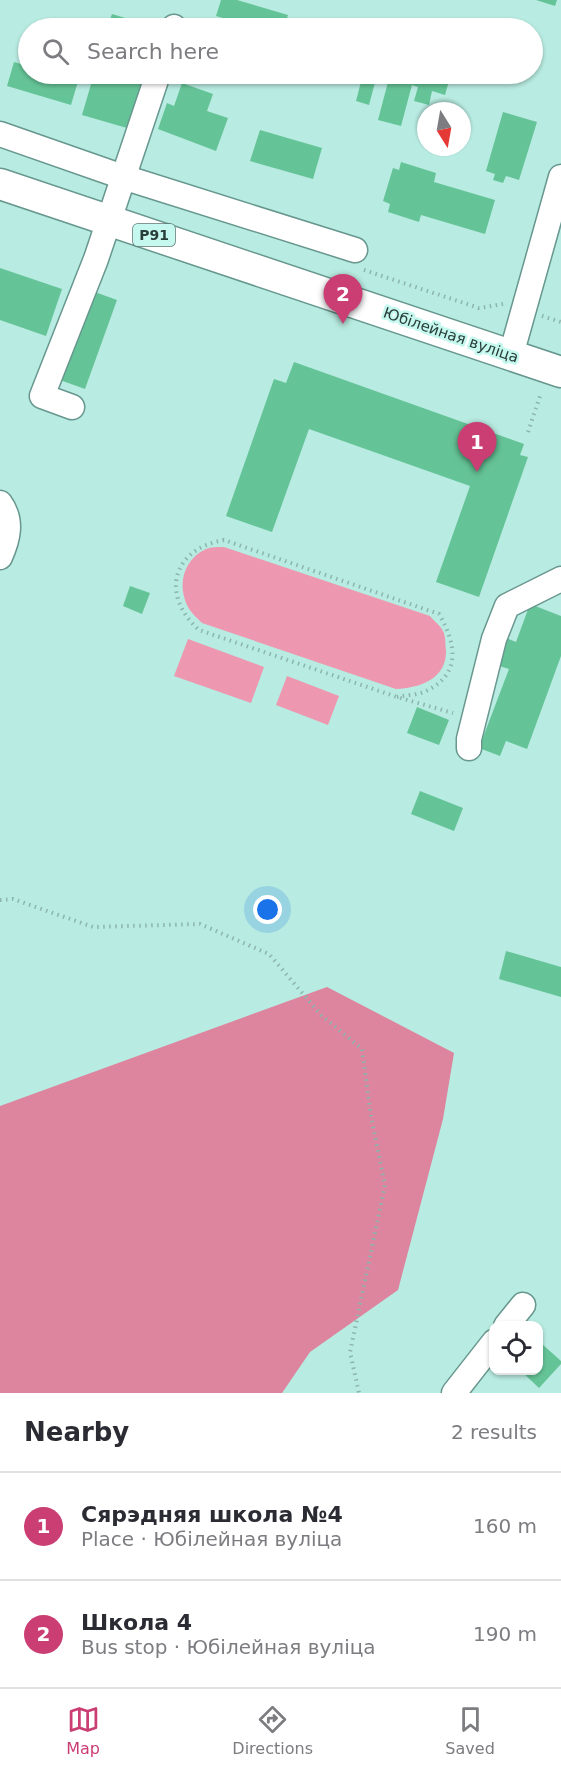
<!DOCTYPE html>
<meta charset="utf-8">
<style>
:root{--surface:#fff;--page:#f2f2f3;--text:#2b2b33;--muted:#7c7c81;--line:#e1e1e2;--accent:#ca3e73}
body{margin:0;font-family:"DejaVu Sans",sans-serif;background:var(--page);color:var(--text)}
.controls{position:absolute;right:18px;bottom:18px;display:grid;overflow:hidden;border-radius:12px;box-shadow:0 2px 4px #0004}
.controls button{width:54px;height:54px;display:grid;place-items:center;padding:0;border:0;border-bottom:2px solid var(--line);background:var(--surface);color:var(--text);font:30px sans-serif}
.compass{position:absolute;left:417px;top:102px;width:54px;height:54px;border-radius:50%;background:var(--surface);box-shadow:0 2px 4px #0004;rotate:169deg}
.you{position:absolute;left:268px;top:910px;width:21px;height:21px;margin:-15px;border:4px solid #fff;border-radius:50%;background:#1a73e8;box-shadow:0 0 0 9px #1a73e833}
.badge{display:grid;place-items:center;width:39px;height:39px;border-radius:50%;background:var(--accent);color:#fff;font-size:20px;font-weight:700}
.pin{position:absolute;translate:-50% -50px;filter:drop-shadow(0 2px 3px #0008)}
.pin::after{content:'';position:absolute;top:32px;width:21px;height:18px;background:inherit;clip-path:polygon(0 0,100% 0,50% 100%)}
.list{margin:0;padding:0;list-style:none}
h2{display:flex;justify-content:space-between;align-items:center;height:78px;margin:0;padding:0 24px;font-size:26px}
h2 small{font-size:20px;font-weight:400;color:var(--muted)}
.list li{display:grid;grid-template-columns:39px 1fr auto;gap:18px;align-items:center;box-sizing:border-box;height:108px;padding:0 24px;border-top:2px solid var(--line)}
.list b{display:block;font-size:22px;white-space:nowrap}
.list p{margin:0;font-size:20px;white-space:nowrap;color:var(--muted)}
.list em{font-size:20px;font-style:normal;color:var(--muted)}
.icon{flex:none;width:33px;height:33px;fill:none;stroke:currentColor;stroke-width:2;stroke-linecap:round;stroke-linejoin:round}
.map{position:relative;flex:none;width:561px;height:1393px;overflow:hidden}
.search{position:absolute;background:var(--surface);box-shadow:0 2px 4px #0004;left:18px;right:18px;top:18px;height:66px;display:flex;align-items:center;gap:15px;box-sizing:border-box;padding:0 21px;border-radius:33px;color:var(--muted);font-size:22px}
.sheet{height:294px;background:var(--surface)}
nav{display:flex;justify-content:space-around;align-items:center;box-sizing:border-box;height:84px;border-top:2px solid var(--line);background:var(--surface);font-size:16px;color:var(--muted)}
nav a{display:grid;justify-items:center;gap:3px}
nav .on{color:var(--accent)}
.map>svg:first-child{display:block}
</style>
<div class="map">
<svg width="561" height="1393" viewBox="0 0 561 1393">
<rect width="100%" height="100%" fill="#b8ebe1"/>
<!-- green -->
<g fill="#ed98b0">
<path d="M224 547 430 616C434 621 441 626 443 631 446 636 445 645 446 650 447 679 420 688 396 689L202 623C197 618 190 612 187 605 177 584 184 559 206 549 211 547 218 547 224 547Z"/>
<polygon points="188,639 264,667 251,703 174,676"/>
<polygon points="287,676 339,696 328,725 276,705"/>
</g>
<!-- forest -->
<polygon fill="#dd849e" points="327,987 454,1053 443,1119 398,1290 310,1352 282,1393 0,1393 0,1106"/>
<!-- building -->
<g fill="#65c497">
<polygon points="221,0 237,0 288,15 284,28 259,28 216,16"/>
<polygon points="536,0 557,0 555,6"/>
<polygon points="112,14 158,28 107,28"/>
<polygon points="14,62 28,66 28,74 68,74 68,75 79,78 71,105 7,86"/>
<polygon points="94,74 144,74 127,128 82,115"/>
<polygon points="363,74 419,74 449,81 445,95 432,91 429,105 414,101 418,87 412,85 401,126 378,120 388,82 376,79 369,105 356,101"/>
<polygon points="182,83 213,94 207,111 228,118 216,151 158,129 167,103 174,106"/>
<polygon points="503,112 537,122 519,180 506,176 503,183 493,180 495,174 486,171"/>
<polygon points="260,130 322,148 313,179 250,161"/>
<polygon points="401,162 436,173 434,182 495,200 485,234 421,215 419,222 388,212 390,204 383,201 393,168 399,170"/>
<polygon points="0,268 62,289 46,336 0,320"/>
<polygon points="92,291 117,300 85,389 60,380"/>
<polygon points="294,362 524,444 520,455 528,457 479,597 436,582 470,486 309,429 272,532 226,516 274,379 286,383"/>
<polygon points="130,586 150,593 142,614 123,606"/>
<polygon points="530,604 561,616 561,656 527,749 506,741 500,756 479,748 509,669 496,665 506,638 516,642"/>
<polygon points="417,707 449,720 439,745 407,733"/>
<polygon points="420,791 463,808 454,831 411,814"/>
<polygon points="506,951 561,967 561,997 499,979"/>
<polygon points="542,1344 561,1361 561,1364 539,1388 520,1370 538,1370 538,1347"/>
</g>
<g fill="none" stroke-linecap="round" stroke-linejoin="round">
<!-- minor casing -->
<g stroke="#67978e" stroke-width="27">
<g id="minor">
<polyline points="173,28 174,27"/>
<polyline points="0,134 123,177 355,250"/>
<polyline points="511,355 561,177"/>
<polyline points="72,407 42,396 96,259 158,74"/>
<path d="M0 503C13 521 8 539 0 557"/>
<polyline points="469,748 469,739 494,639 507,606 561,579"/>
<polyline points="506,1326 523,1305"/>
<polyline points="454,1393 494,1342"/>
</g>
</g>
<!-- major casing -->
<g stroke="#67978e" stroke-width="33">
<polyline id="major" points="0,184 561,372"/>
</g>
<!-- path -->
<g stroke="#8cb5ad" stroke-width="4" stroke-dasharray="1.5 4.5" stroke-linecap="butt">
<polyline points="364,270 479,308 503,304"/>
<polyline points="542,316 561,322"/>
<polyline points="528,432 541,393"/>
<path d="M397 697C406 695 418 695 426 691 462 674 456 643 439 614L224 540C172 549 160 595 199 630L397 697 453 713"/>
<polyline points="0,900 13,899 93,927 200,924 269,954 321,1015 362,1049 371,1116 385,1185 350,1352 359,1393"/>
</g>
<!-- minor -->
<use href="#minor" stroke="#fff" stroke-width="24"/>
<!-- major -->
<use href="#major" stroke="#fff" stroke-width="30"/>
</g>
<g text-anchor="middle" stroke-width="5" stroke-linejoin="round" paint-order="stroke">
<!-- shield labels -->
<rect fill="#c5f8ee" stroke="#58756f" stroke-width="1.5" x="133" y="224" width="42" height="22" rx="4.5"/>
<g font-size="14" font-weight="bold" fill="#293d39">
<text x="154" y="240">Р91</text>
</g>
<!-- street labels -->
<g font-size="15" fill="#293d39" stroke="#c5f8ee">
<text transform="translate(451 335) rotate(19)" y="5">Юбілейная вуліца</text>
</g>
</g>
</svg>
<div class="controls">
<button><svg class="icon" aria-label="locate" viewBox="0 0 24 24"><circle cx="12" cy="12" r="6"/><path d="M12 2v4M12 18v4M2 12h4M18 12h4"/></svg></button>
</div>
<svg class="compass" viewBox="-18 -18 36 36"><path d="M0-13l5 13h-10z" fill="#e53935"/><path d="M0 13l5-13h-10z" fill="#7c7c81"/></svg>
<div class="you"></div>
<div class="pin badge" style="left:477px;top:472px">1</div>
<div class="pin badge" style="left:343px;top:324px">2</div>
<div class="search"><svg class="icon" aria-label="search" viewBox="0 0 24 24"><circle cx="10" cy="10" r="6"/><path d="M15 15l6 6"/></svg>Search here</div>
</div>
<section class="sheet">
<h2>Nearby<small>2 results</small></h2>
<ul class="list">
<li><span class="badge">1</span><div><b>Сярэдняя школа №4</b><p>Place · Юбілейная вуліца</p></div><em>160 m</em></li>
<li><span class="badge">2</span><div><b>Школа 4</b><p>Bus stop · Юбілейная вуліца</p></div><em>190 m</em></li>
</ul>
</section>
<nav>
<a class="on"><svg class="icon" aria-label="map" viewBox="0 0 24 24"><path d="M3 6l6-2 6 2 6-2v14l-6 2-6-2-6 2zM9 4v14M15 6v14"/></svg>Map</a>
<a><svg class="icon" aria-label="directions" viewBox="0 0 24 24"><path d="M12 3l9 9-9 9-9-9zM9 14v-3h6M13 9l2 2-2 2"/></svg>Directions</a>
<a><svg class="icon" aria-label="saved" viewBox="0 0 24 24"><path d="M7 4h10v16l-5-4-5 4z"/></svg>Saved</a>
</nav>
